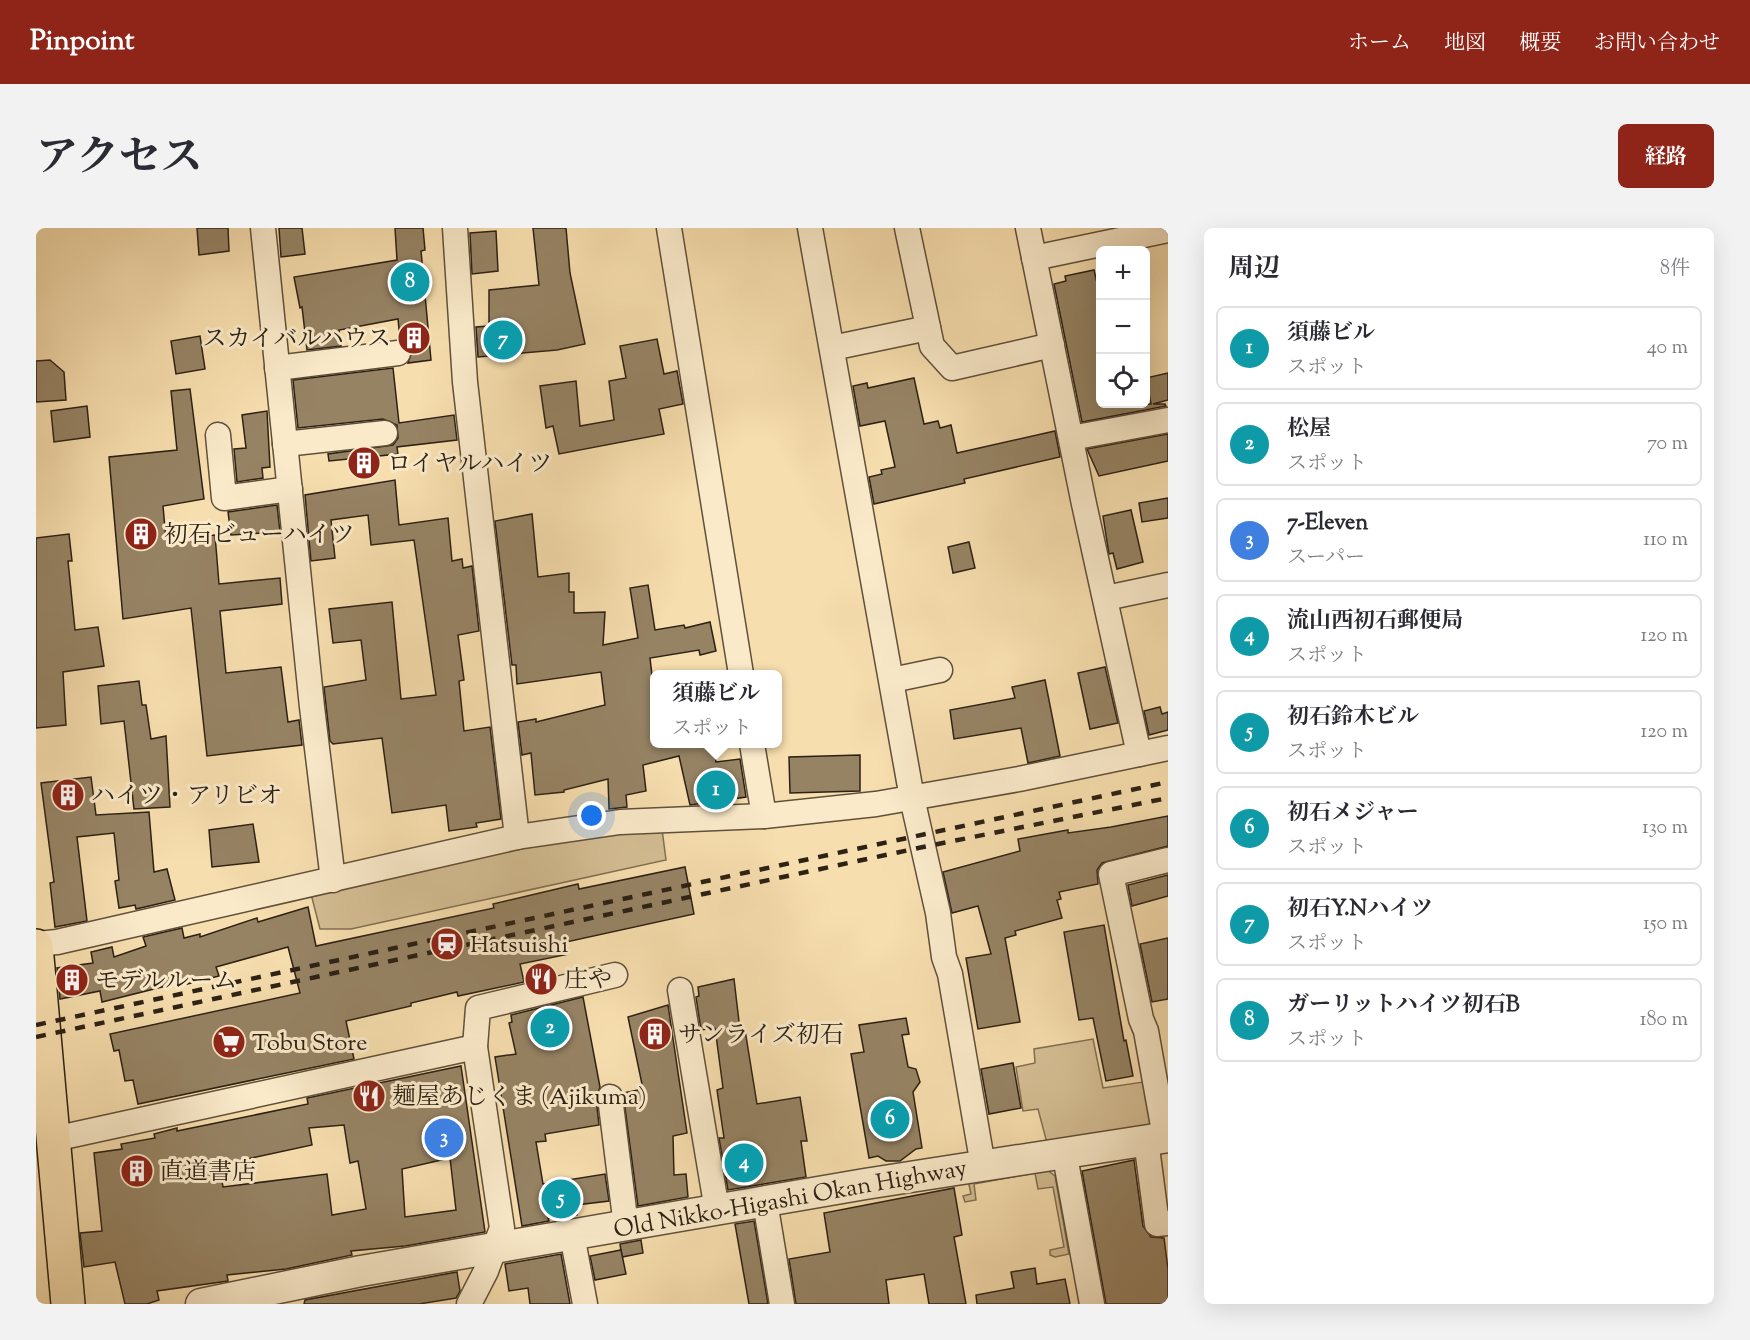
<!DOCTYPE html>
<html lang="ja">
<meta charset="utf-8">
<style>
:root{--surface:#fff;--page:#f2f2f3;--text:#2b2b33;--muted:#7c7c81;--line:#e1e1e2;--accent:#8f2418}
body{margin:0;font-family:"Sorts Mill Goudy","Noto Serif JP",serif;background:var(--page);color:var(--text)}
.controls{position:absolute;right:18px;top:18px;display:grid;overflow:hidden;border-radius:9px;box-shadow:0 6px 24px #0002}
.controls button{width:54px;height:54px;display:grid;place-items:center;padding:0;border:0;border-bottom:2px solid var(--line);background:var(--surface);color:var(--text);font:30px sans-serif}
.you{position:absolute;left:556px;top:588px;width:21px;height:21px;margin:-15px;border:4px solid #fff;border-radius:50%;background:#1a73e8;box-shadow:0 0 0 9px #1a73e833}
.badge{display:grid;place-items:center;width:39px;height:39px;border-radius:50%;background:var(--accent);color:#fff;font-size:20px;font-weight:700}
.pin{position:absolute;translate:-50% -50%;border:3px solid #fff;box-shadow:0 2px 6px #0006}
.popup{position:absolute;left:614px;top:442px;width:132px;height:78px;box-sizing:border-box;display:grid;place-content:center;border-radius:9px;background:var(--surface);filter:drop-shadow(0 2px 4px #0005);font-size:20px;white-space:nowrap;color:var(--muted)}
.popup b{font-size:22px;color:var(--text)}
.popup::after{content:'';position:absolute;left:50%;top:100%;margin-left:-12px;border:12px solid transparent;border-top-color:var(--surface)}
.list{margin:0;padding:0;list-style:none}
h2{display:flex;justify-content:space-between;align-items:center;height:78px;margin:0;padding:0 24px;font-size:26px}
h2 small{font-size:20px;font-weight:400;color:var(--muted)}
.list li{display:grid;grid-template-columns:39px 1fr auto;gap:18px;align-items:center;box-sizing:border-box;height:84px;margin:0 12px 12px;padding:0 12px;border:2px solid var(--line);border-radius:9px}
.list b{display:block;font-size:22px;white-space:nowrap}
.list p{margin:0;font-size:20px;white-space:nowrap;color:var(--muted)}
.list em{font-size:20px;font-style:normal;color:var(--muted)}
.icon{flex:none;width:33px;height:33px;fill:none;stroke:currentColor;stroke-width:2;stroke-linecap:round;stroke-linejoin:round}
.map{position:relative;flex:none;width:1132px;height:1076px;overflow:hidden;border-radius:9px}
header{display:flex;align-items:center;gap:36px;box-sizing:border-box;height:84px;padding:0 30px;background:var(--accent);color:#fff}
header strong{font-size:28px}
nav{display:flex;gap:33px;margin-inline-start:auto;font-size:21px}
.intro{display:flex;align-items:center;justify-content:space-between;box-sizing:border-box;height:144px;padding:0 36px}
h1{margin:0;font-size:42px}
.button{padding:15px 27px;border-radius:9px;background:var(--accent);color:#fff;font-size:21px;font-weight:700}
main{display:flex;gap:36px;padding:0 36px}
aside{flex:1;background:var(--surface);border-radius:9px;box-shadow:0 6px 24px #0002}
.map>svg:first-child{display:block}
</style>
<header>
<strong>Pinpoint</strong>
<nav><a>ホーム</a><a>地図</a><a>概要</a><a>お問い合わせ</a></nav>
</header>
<div class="intro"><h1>アクセス</h1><a class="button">経路</a></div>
<main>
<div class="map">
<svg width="1132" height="1076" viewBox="0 0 1132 1076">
<rect width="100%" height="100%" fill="#f7deae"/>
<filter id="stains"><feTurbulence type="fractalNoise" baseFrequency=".00333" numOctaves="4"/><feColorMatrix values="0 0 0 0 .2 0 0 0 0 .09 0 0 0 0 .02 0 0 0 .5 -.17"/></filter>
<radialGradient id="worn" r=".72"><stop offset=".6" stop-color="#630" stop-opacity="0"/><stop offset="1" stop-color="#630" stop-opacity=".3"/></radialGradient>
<!-- green -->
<g fill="#d5be94" stroke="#817054" stroke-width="1.5">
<polygon points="626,601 630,632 315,701 284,701 275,666 480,617"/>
<polygon points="1057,811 1067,860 1114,853 1117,899 1011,915 1002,881 987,883 980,839 999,835 998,821"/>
<polygon points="1007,939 1019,948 1033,1026 1019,1029 1014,1027 1014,1022 1028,1019 1017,959 1002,961 999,945 938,956 940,972 929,974 927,968 935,966 932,952"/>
</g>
<!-- building -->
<g fill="#968364" stroke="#2d2114" stroke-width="1.5" fill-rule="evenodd">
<polygon points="161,0 192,0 193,23 163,27"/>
<polygon points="243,0 266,0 269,26 245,29"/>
<polygon points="359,0 387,0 389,22 385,23 395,132 372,135 376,123 373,116 364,111 362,91 303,102 305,118 271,122 266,79 264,80 258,49 361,32"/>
<polygon points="497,0 530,0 534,45 549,116 521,122 442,129 440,99 453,98 453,62 503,57"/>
<polygon points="460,3 462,43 436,46 434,5"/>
<polygon points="1058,42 1065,72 1065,176 1115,176 1110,150 1132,145 1132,172 1117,176 1129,176 1130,178 1046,194 1018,56 1030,53 1029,48"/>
<polygon points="164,108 169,141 140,146 135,113"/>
<polygon points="621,111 628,146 641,143 647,176 623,181 628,206 523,226 517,198 510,200 504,158 540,153 544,198 578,192 573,153 590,150 584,118"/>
<polygon points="14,132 28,144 30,172 0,174 0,133"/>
<polygon points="357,140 363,195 418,187 421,212 361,219 362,226 293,233 292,226 357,217 362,210 361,197 347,191 262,200 257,152"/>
<polygon points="878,150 888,196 902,193 904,200 915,197 921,225 1019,203 1024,229 928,251 929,255 838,276 833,249 846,246 845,242 859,239 849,193 824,198 817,158 831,155 832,160"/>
<polygon points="154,161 168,271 127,278 130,312 179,307 183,356 244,350 246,376 184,383 190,445 245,439 252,494 263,492 266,517 171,528 155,380 87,391 73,229 141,222 135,163"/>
<polygon points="51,178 54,209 18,214 15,183"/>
<polygon points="231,183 234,239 226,240 227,250 201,254 198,221 210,220 206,187"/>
<polygon points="1132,206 1132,233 1063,248 1051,221"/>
<polygon points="359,252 363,297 412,290 416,333 426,331 427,340 436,338 443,403 422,407 428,452 423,453 428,503 454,499 465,591 440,595 441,599 413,603 410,577 356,585 346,510 297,516 294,513 288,459 330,452 325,412 297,415 293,381 356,374 365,471 400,467 378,312 335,317 332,287 295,292 299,330 275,333 269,267"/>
<polygon points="1132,270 1132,290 1106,294 1103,275"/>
<polygon points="241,277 244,304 195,307 192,284"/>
<polygon points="1095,282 1107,334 1081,341 1077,325 1073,326 1067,288"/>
<polygon points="496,286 502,349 533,345 533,364 538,364 538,385 569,384 567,417 602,410 594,360 612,357 619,402 648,397 649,400 674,394 680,423 664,427 663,422 614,430 618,464 618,516 677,516 680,534 704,531 710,569 654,577 643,528 607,537 610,563 590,567 591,579 573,581 572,551 528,562 528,564 499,567 495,525 486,527 482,494 500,491 500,494 569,477 565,444 481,456 480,437 476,437 459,293"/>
<polygon points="33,306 36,333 32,333 39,402 62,399 68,438 27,444 30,497 0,500 0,310"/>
<polygon points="933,314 939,340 917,345 912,319"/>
<polygon points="1069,439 1082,495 1054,501 1042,445"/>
<polygon points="1009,452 1024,528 992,535 985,500 918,511 914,482 979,470 976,459"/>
<polygon points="103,453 106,477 110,477 115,511 130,508 134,579 98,581 88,493 65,496 62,458"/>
<polygon points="1124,479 1126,486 1132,484 1132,502 1113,507 1108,483"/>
<polygon points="824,527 824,563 754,565 753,529"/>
<polygon points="55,549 60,587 113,584 118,644 131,641 139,672 100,681 99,677 83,680 79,653 83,652 78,605 41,609 51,693 19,699 14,655 18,654 5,555"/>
<polygon points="1132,588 1132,618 1066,635 1061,642 1062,656 1023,664 1025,671 1021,672 1026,690 979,703 980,707 969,710 984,794 942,801 930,730 955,726 942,678 916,685 907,644 984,623 982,611 1032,602 1032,605 1075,599"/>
<polygon points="217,596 223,634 176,639 173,602"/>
<polygon points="649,639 658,686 530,714 533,726 484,736 488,754 422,768 421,764 375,775 375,778 310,793 318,831 265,842 102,876 97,852 89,853 83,822 78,823 74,806 264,765 252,719 180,739 183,748 151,756 150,753 66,774 64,763 24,771 21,740 57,735 55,724 76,719 78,729 110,718 107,709 146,700 148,710 164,706 164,709 221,690 222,694 272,679 280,718 458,680 457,676 542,656 543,661"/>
<polygon points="1132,647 1132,668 1096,678 1092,657"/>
<polygon points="1068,697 1088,813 1090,812 1097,848 1070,853 1057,790 1043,792 1028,704"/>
<polygon points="1132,710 1132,771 1116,774 1104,716"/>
<polygon points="698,751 704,802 709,802 721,876 764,869 771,913 765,913 770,949 692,962 683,910 688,910 681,862 687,860 679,800 665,802 660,769 663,768 662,759"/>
<polygon points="547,769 564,859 560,870 563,897 509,906 510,913 500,914 507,956 569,946 573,973 540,977 541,987 512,990 513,993 486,998 459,829 480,826 473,795 476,794 475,787"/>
<polygon points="632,777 651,905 637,908 638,947 650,946 652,969 602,978 587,865 607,861 592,789"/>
<polygon points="870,790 873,806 866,807 872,839 880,841 884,854 877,864 886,920 880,921 864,933 850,933 842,928 833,930 815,826 828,824 823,797"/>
<polygon points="977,835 985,880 953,886 945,841"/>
<path d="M425 838 449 1004 369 1018 315 1023 316 1027 250 1041 191 1047 192 1053 121 1063 123 1072 111 1076H89L79 1034 48 1039 44 1005 66 1003 58 925 86 921 85 916 119 910 118 906 141 900V903L272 876 271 870ZM308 897 314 935 322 933 330 981 296 987 291 946 187 959 183 937 276 917 273 900ZM414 930 420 982 369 989 366 941Z"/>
<polygon points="1098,932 1107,998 1115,1009 1128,1010 1132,1041 1132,1076 1070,1076 1046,943"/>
<polygon points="918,960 926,1007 918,1009 930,1076 893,1076 888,1046 850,1052 853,1076 760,1076 753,1031 794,1024 788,985"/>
<polygon points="718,993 732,1076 713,1076 699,996"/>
<polygon points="605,1012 607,1025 586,1029 584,1016"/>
<polygon points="585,1022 590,1046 559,1052 554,1028"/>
<polygon points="525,1026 534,1076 494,1076 492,1060 473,1063 469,1036"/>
<polygon points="999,1040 1001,1056 1029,1051 1034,1076 941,1076 940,1067 978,1060 975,1044"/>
<polygon points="421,1044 424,1063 420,1070 383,1076 268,1076 269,1072"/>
</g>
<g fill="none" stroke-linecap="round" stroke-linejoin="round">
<!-- minor casing -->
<g stroke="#60503a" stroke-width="27">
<g id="minor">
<polyline points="227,0 276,479 297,652"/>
<polyline points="419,0 429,154 481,609"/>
<polyline points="633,0 705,446"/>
<polyline points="774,0 876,570 902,685 908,729 914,746 947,938"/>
<polyline points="871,0 896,118 916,140 1016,117"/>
<polyline points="992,0 1048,276 1103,526"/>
<polyline points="998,30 1132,2"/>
<polyline points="796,120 892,100"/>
<polyline points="241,140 362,125"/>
<polyline points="182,207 188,270 254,261"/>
<polyline points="1035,210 1132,192"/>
<polyline points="249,216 349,205"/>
<polyline points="1070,370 1132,357"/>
<polyline points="856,452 904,442"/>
<polyline points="716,516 728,588"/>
<polyline points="0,716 21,714 481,609 584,594 728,588 840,576 983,551 1132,520"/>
<polyline points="644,762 681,982"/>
<polyline points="574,869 590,998"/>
<polyline points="1129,909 1110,803 1105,791 1075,646 1132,632"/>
<polyline points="18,911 439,819"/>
<polyline points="1110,912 1121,996 1132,995"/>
<polyline points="1028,923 1056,1076"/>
<polyline points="729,974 746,1076"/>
<polyline points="536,1007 549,1076"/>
<polyline points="433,1076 450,1043 466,1000 439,819 442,780 579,747"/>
</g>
</g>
<!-- tertiary casing -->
<g stroke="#60503a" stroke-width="33">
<polyline id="tertiary" points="165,1076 325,1043 829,956 1132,909"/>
</g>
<!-- primary casing -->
<g stroke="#2d2114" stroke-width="36">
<polyline id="primary" points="0,718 32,1076"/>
</g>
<!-- minor -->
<use href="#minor" stroke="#faeaca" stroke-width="24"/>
<!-- tertiary -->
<use href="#tertiary" stroke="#faeaca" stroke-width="30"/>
<!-- primary -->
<use href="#primary" stroke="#f7deae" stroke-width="33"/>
<!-- rail -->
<g stroke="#2d2114" stroke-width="4.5" stroke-dasharray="10 10" stroke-linecap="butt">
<polyline points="0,797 1132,554"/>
<polyline points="0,809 887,619 1132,570"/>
</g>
</g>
<!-- icons -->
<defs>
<g id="building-disc" transform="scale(1.725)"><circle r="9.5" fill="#8f2418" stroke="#faeaca"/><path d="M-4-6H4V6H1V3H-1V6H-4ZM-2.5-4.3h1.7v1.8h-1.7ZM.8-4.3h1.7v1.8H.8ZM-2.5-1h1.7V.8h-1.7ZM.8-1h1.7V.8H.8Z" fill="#fff"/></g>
<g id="station-disc" transform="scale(1.725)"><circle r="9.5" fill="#8f2418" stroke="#faeaca"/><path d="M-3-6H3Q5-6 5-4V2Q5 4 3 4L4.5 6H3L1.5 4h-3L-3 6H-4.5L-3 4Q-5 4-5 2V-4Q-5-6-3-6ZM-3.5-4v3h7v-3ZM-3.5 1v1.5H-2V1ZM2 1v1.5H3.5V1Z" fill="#fff"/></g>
<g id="restaurant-disc" transform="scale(1.725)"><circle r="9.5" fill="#8f2418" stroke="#faeaca"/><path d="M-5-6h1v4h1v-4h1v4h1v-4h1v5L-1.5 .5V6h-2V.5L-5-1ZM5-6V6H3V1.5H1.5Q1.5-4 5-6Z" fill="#fff"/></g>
<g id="supermarket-disc" transform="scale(1.725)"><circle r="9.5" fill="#8f2418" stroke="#faeaca"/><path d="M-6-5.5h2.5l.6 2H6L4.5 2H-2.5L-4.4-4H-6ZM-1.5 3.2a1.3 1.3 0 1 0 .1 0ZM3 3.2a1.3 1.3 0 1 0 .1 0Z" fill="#fff"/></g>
</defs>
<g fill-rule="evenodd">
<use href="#building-disc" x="378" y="110"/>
<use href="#building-disc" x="328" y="235"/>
<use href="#building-disc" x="105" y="306"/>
<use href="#building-disc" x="32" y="567"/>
<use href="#station-disc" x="411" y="716"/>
<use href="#restaurant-disc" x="505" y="751"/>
<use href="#building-disc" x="36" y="752"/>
<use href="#building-disc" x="619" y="806"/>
<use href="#supermarket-disc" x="193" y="814"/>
<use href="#restaurant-disc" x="333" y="868"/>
<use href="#building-disc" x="101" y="943"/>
</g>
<g text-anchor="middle" stroke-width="6" stroke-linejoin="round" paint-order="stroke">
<!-- poi labels -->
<g font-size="24" fill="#2d2114" stroke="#faeaca" text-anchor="start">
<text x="355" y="118" text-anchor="end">スカイバルハウス</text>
<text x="351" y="243">ロイヤルハイツ</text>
<text x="128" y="314">初石ビューハイツ</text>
<text x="55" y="575">ハイツ・アリビオ</text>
<text x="434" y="724">Hatsuishi</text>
<text x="528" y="759">庄や</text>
<text x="59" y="760">モデルルーム</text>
<text x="642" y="814">サンライズ初石</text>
<text x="216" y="822">Tobu Store</text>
<text x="356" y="876">麺屋あじくま (Ajikuma)</text>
<text x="124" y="951">直道書店</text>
</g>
<!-- street labels -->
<g font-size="24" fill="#2d2114" stroke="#faeaca">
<text transform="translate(754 970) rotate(-10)" y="8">Old Nikko-Higashi Okan Highway</text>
</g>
</g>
<rect width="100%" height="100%" filter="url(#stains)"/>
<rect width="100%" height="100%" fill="url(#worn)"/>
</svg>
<div class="controls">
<button>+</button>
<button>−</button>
<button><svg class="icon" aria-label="locate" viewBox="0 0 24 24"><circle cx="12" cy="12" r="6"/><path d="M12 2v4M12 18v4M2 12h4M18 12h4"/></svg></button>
</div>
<div class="you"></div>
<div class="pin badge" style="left:680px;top:562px;background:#0f9aa8">1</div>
<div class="popup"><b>須藤ビル</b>スポット</div>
<div class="pin badge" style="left:514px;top:800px;background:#0f9aa8">2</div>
<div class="pin badge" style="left:408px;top:910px;background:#3f7fe0">3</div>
<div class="pin badge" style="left:708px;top:935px;background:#0f9aa8">4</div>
<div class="pin badge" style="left:525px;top:971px;background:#0f9aa8">5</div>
<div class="pin badge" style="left:854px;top:891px;background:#0f9aa8">6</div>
<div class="pin badge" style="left:467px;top:112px;background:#0f9aa8">7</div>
<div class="pin badge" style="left:374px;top:54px;background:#0f9aa8">8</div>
</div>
<aside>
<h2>周辺<small>8件</small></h2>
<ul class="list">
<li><span class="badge" style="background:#0f9aa8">1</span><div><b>須藤ビル</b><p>スポット</p></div><em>40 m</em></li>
<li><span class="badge" style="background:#0f9aa8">2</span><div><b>松屋</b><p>スポット</p></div><em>70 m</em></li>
<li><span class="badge" style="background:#3f7fe0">3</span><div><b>7-Eleven</b><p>スーパー</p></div><em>110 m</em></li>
<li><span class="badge" style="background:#0f9aa8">4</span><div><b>流山西初石郵便局</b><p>スポット</p></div><em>120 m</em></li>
<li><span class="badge" style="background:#0f9aa8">5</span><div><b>初石鈴木ビル</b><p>スポット</p></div><em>120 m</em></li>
<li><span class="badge" style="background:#0f9aa8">6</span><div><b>初石メジャー</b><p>スポット</p></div><em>130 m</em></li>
<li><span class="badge" style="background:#0f9aa8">7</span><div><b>初石Y.Nハイツ</b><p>スポット</p></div><em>150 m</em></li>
<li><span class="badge" style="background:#0f9aa8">8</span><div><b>ガーリットハイツ初石B</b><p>スポット</p></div><em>180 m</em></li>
</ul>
</aside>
</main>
